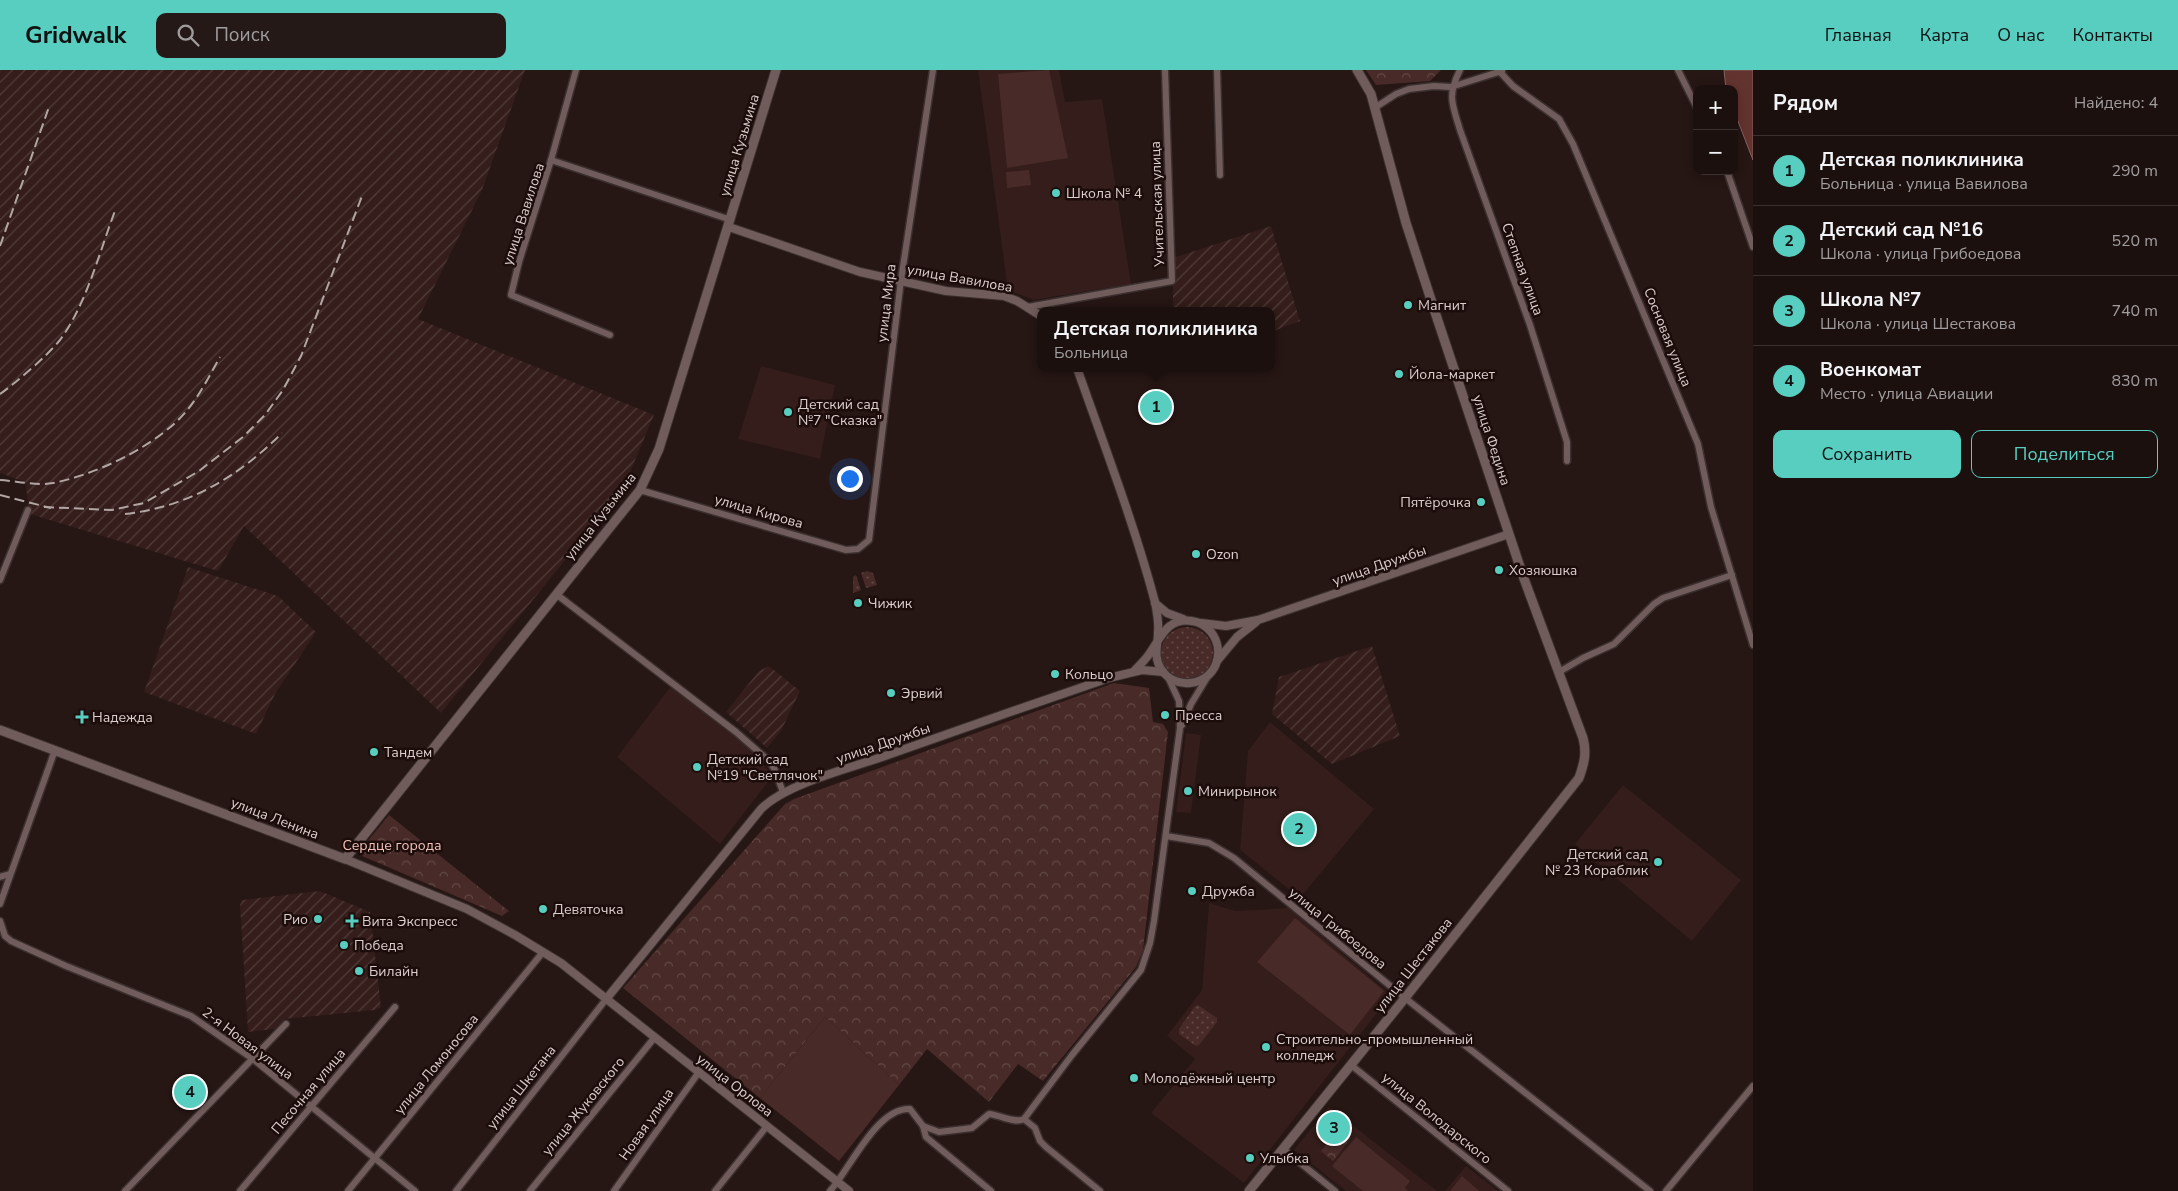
<!DOCTYPE html>
<html lang="ru">
<meta charset="utf-8">
<style>
:root{--surface:#1c100f;--page:#251918;--text:#f1f3f6;--muted:#a09d9e;--line:#3a302f;--accent:#58cec0}
body{margin:0;font-family:"Nunito Sans",sans-serif;background:var(--page);color:var(--text)}
.controls{position:absolute;right:15px;top:15px;display:grid;overflow:hidden;border-radius:10px;box-shadow:0 2px 12px #0003}
.controls button{width:45px;height:45px;display:grid;place-items:center;padding:0;border:0;border-bottom:1px solid var(--line);background:var(--surface);color:var(--text);font:25px sans-serif}
.you{position:absolute;left:849px;top:408px;width:18px;height:18px;margin:-12px;border:4px solid #fff;border-radius:50%;background:#1a73e8;box-shadow:0 0 0 8px #1a73e833}
.badge{display:grid;place-items:center;width:32px;height:32px;border-radius:50%;background:var(--accent);color:#111;font-size:16px;font-weight:700}
.pin{position:absolute;translate:-50% -50%;border:2px solid #fff;box-shadow:0 1px 5px #0006}
.popup{position:absolute;left:1037px;top:237px;width:238px;height:65px;box-sizing:border-box;display:grid;place-content:center;border-radius:10px;background:var(--surface);filter:drop-shadow(0 1px 4px #0005);font-size:16px;white-space:nowrap;color:var(--muted)}
.popup b{font-size:19px;color:var(--text)}
.popup::after{content:'';position:absolute;left:50%;top:100%;margin-left:-10px;border:10px solid transparent;border-top-color:var(--surface)}
.list{margin:0;padding:0;list-style:none}
h2{display:flex;justify-content:space-between;align-items:center;height:65px;margin:0;padding:0 20px;font-size:21px}
h2 small{font-size:16px;font-weight:400;color:var(--muted)}
.list li{display:grid;grid-template-columns:32px 1fr auto;gap:15px;align-items:center;box-sizing:border-box;height:70px;padding:0 20px;border-top:1px solid var(--line)}
.list b{display:block;font-size:19px;white-space:nowrap}
.list p{margin:0;font-size:16px;white-space:nowrap;color:var(--muted)}
.list em{font-size:16px;font-style:normal;color:var(--muted)}
.actions{display:flex;gap:10px;padding:15px 20px}
.actions a{flex:1;padding:11px 0;border:1px solid var(--accent);border-radius:10px;text-align:center;font-size:18px;color:var(--accent)}
.actions .main{background:var(--accent);color:#111}
.icon{flex:none;width:28px;height:28px;fill:none;stroke:currentColor;stroke-width:2;stroke-linecap:round;stroke-linejoin:round}
.map{position:relative;flex:none;width:1753px;height:1121px;overflow:hidden}
header{display:flex;align-items:center;gap:30px;box-sizing:border-box;height:70px;padding:0 25px;background:var(--accent);color:#111}
header strong{font-size:24px}
nav{display:flex;gap:28px;margin-inline-start:auto;font-size:18px}
.search{width:350px;height:45px;background:var(--page);display:flex;align-items:center;gap:12px;box-sizing:border-box;padding:0 18px;border-radius:10px;color:var(--muted);font-size:19px}
main{display:flex}
aside{flex:1;background:var(--surface)}
.map>svg:first-child{display:block}
</style>
<header>
<strong>Gridwalk</strong>
<div class="search"><svg class="icon" aria-label="search" viewBox="0 0 24 24"><circle cx="10" cy="10" r="6"/><path d="M15 15l6 6"/></svg>Поиск</div>
<nav><a>Главная</a><a>Карта</a><a>О нас</a><a>Контакты</a></nav>
</header>
<main>
<div class="map">
<svg width="1753" height="1121" viewBox="0 0 1753 1121">
<defs>
<pattern id="industrial-furrows" width="10" height="10" patternUnits="userSpaceOnUse" patternTransform="scale(1.25)"><rect width="10" height="10" fill="#341d1a"/><path d="M-1 1l2-2M0 10L10 0M9 11l2-2" fill="none" stroke="#513d3a"/></pattern>
<pattern id="grass-dots" width="8" height="8" patternUnits="userSpaceOnUse" patternTransform="scale(1.25)"><rect width="8" height="8" fill="#482b28"/><path d="M2 2h.1M6 6h.1" fill="none" stroke="#624946" stroke-width="1.8" stroke-linecap="round"/></pattern>
<pattern id="park-crowns" width="20" height="18" patternUnits="userSpaceOnUse" patternTransform="scale(1.25)"><rect width="20" height="18" fill="#482b28"/><path d="M2 6a3 3 0 1 1 6 0M12 15a3 3 0 1 1 6 0" fill="none" stroke="#624946"/></pattern>
</defs>
<rect width="100%" height="100%" fill="#261614"/>
<!-- built -->
<g fill="#341d1a">
<polygon points="978,0 1059,0 1065,32 1102,29 1131,214 1034,230 1008,220"/>
<polygon points="761,296 835,315 820,389 738,369"/>
<polygon points="671,616 753,680 772,707 720,774 617,687"/>
<polygon points="1270,652 1374,739 1300,828 1240,780 1248,681"/>
<polygon points="1186,663 1201,665 1191,743 1176,742"/>
<polygon points="1623,715 1741,810 1692,871 1575,774"/>
<polygon points="1209,833 1235,841 1288,838 1391,925 1244,1113 1151,1043 1195,989 1167,966 1202,920"/>
<polygon points="1329,1037 1437,1121 1346,1121 1294,1080"/>
<polygon points="1466,1096 1498,1121 1445,1121"/>
</g>
<!-- industrial -->
<g fill="url(#industrial-furrows)">
<polygon points="0,0 525,0 482,120 418,249 654,345 623,419 441,643 244,456 218,501 30,444 25,412 0,403"/>
<polygon points="1271,156 1300,251 1271,262 1271,241 1173,241 1173,188"/>
<polygon points="188,497 278,526 316,562 275,624 256,664 144,622"/>
<polygon points="1372,576 1400,666 1332,694 1272,644 1279,607"/>
<polygon points="769,596 800,621 781,661 767,678 726,642 759,601"/>
<polygon points="320,821 370,842 381,937 375,940 285,949 275,959 248,962 240,835 242,830"/>
</g>
<!-- grass -->
<g fill="url(#grass-dots)">
<polygon points="867,501 873,503 877,515 866,518 861,503"/>
<polygon points="856,505 861,520 853,523 853,507"/>
<circle cx="1187" cy="583" r="26"/>
<polygon points="1198,935 1217,948 1217,952 1199,975 1196,976 1179,964 1179,959 1195,936"/>
</g>
<!-- park -->
<g fill="url(#park-crowns)">
<polygon points="1366,0 1441,0 1430,11 1376,15"/>
<polygon points="1114,613 1149,618 1153,652 1163,654 1168,662 1143,880 1136,897 1043,1011 1018,994 989,1032 927,979 899,1015 825,947 760,1028 623,918 785,734 794,729"/>
<polygon points="389,745 509,841 502,846 360,785 362,778"/>
<polygon points="1338,1059 1351,1068 1333,1091 1321,1081"/>
</g>
<!-- garden -->
<g fill="#482b28">
<polygon points="1049,0 1068,88 1007,98 998,4"/>
<polygon points="1029,100 1031,115 1007,118 1006,102"/>
<polygon points="1295,848 1384,921 1350,965 1257,892"/>
<polygon points="825,947 899,1015 839,1091 760,1028"/>
<polygon points="1356,1067 1410,1111 1405,1118 1408,1121 1363,1121 1332,1096"/>
<polygon points="1462,1106 1477,1119 1479,1121 1450,1121"/>
</g>
<!-- water -->
<polygon fill="#63332f" stroke="#87625f" points="1724,0 1753,0 1753,90 1734,41 1734,19 1726,19"/>
<g fill="none" stroke-linecap="round" stroke-linejoin="round">
<!-- minor casing -->
<g stroke="#3b302f" stroke-width="9">
<g id="minor">
<polyline points="576,0 551,90 519,192 511,225 610,265"/>
<polyline points="1217,0 1220,105"/>
<path d="M1460 0C1447 26 1452 33 1460 60L1530 255 1567 372V391"/>
<polyline points="1678,0 1697,38"/>
<polyline points="1500,2 1513,16 1559,49 1573,74 1698,374 1711,437 1753,575"/>
<polyline points="1376,37 1396,24 1409,19 1434,16 1451,17 1502,1"/>
<polyline points="551,90 731,150"/>
<polyline points="1727,101 1753,177"/>
<polyline points="1028,237 1172,211 1165,0"/>
<polyline points="640,420 846,480 858,479 869,470 901,210 933,0"/>
<polyline points="0,510 28,440"/>
<polyline points="556,524 736,662 768,690 774,698 783,722"/>
<polyline points="1559,602 1583,588 1614,574 1654,534 1663,528 1732,505"/>
<polyline points="1182,655 1191,634 1208,606"/>
<polyline points="1166,766 1209,773 1234,788 1405,928 1650,1121"/>
<polyline points="0,807 10,804"/>
<polyline points="0,834 55,680"/>
<polyline points="0,851 5,866 11,871 66,896 191,946 253,989 415,1121"/>
<polyline points="1351,995 1508,1121"/>
<polyline points="1024,1049 1072,985 1141,900 1150,873 1154,851 1180,658 1179,631 1168,607"/>
<polyline points="1024,1049 1035,1058 1040,1071 1046,1077 1100,1121"/>
<polyline points="923,1056 926,1067 991,1121"/>
<polyline points="1283,1079 1335,1121"/>
<polyline points="125,1121 286,954"/>
<polyline points="240,1121 395,937"/>
<polyline points="348,1121 543,882"/>
<polyline points="456,1121 607,928"/>
<polyline points="530,1121 655,967"/>
<polyline points="614,1121 699,1002"/>
<polyline points="715,1121 767,1056"/>
<path d="M830 1121C850 1099 877 1037 910 1039L923 1056 939 1062 972 1058 989 1044C1000 1045 1015 1054 1024 1049"/>
<polyline points="1666,1121 1753,1016"/>
</g>
</g>
<!-- tertiary casing -->
<g stroke="#3b302f" stroke-width="10">
<g id="tertiary">
<polyline points="729,157 860,202 946,221 1004,226 1017,231 1041,246"/>
<path d="M1077 298C1104 375 1134 453 1155 532 1157 542 1159 552 1158 562 1158 576 1153 586 1161 599 1174 620 1207 617 1216 594 1220 583 1218 571 1211 562 1206 556 1199 552 1192 551 1168 547 1161 567 1150 583 1146 589 1140 595 1135 600"/>
<polyline points="1155,533 1167,543 1183,549"/>
<polyline points="1201,553 1226,556 1258,550 1509,464"/>
<polyline points="1217,591 1237,567 1256,552"/>
<polyline points="345,789 467,839 515,865 561,893 849,1121"/>
<path d="M607 928 761 739C786 714 847 699 882 687 958 660 1033 634 1109 608L1142 600 1163 602"/>
</g>
</g>
<!-- secondary casing -->
<g stroke="#3b302f" stroke-width="11">
<g id="secondary">
<polyline points="0,660 345,789 611,456 640,420 659,379 776,0"/>
<path d="M1249 1121 1405 928 1579 708C1584 694 1587 683 1583 668L1523 506 1436 245 1406 153 1371 24 1357 0"/>
</g>
</g>
<!-- minor -->
<use href="#minor" stroke="#705c5a" stroke-width="6"/>
<!-- tertiary -->
<use href="#tertiary" stroke="#705c5a" stroke-width="8"/>
<!-- secondary -->
<use href="#secondary" stroke="#705c5a" stroke-width="9"/>
<!-- rail -->
<g stroke="#b2a6a4" stroke-width="2" stroke-dasharray="10 5" stroke-linecap="butt">
<polyline points="0,176 49,37"/>
<path d="M0 324C17 312 47 286 60 270 87 233 99 183 115 141"/>
<path d="M0 410C16 411 37 416 53 413 94 405 144 381 175 353 195 335 207 310 220 287"/>
<polyline points="0,425 51,438"/>
<polyline points="44,437 112,440 144,433 199,401 243,367 265,345 283,320 301,286 362,126"/>
<path d="M125 444C188 437 238 407 282 363"/>
</g>
</g>
<!-- markers -->
<g fill="#58cec0" stroke="#1c0d0b" stroke-width="2">
<circle cx="1056" cy="123" r="5"/>
<circle cx="1408" cy="235" r="5"/>
<circle cx="1399" cy="304" r="5"/>
<circle cx="788" cy="342" r="5"/>
<circle cx="1481" cy="432" r="5"/>
<circle cx="1196" cy="484" r="5"/>
<circle cx="1499" cy="500" r="5"/>
<circle cx="858" cy="533" r="5"/>
<circle cx="1055" cy="604" r="5"/>
<circle cx="891" cy="623" r="5"/>
<circle cx="1165" cy="645" r="5"/>
<path d="M79.5 639.5h5v5h5v5h-5v5h-5v-5h-5v-5h5z"/>
<circle cx="374" cy="682" r="5"/>
<circle cx="697" cy="697" r="5"/>
<circle cx="1188" cy="721" r="5"/>
<circle cx="1658" cy="792" r="5"/>
<circle cx="1192" cy="821" r="5"/>
<circle cx="543" cy="839" r="5"/>
<circle cx="318" cy="849" r="5"/>
<path d="M349.5 843.5h5v5h5v5h-5v5h-5v-5h-5v-5h5z"/>
<circle cx="344" cy="875" r="5"/>
<circle cx="359" cy="901" r="5"/>
<circle cx="1266" cy="977" r="5"/>
<circle cx="1134" cy="1008" r="5"/>
<circle cx="1250" cy="1088" r="5"/>
</g>
<g text-anchor="middle" stroke-width="5" stroke-linejoin="round" paint-order="stroke">
<!-- street labels -->
<g font-size="14" fill="#dbcfce" stroke="#1c0d0b">
<text transform="translate(739 75) rotate(-73)" y="5">улица Кузьмина</text>
<text transform="translate(1157 134) rotate(-92)" y="5">Учительская улица</text>
<text transform="translate(523 144) rotate(-72)" y="5">улица Вавилова</text>
<text transform="translate(1523 199) rotate(70)" y="5">Степная улица</text>
<text transform="translate(960 208) rotate(10)" y="5">улица Вавилова</text>
<text transform="translate(886 233) rotate(-83)" y="5">улица Мира</text>
<text transform="translate(1668 267) rotate(68)" y="5">Сосновая улица</text>
<text transform="translate(1492 370) rotate(72)" y="5">улица Федина</text>
<text transform="translate(759 441) rotate(16)" y="5">улица Кирова</text>
<text transform="translate(600 446) rotate(-52)" y="5">улица Кузьмина</text>
<text transform="translate(1379 495) rotate(-19)" y="5">улица Дружбы</text>
<text transform="translate(883 673) rotate(-19)" y="5">улица Дружбы</text>
<text transform="translate(275 748) rotate(21)" y="5">улица Ленина</text>
<text transform="translate(1338 858) rotate(39)" y="5">улица Грибоедова</text>
<text transform="translate(1413 895) rotate(-52)" y="5">улица Шестакова</text>
<text transform="translate(248 973) rotate(37)" y="5">2-я Новая улица</text>
<text transform="translate(436 994) rotate(-51)" y="5">улица Ломоносова</text>
<text transform="translate(735 1015) rotate(38)" y="5">улица Орлова</text>
<text transform="translate(521 1017) rotate(-52)" y="5">улица Шкетана</text>
<text transform="translate(308 1021) rotate(-50)" y="5">Песочная улица</text>
<text transform="translate(583 1036) rotate(-51)" y="5">улица Жуковского</text>
<text transform="translate(1437 1048) rotate(39)" y="5">улица Володарского</text>
<text transform="translate(646 1054) rotate(-55)" y="5">Новая улица</text>
</g>
<!-- poi labels -->
<g font-size="14" fill="#dbcfce" stroke="#1c0d0b" text-anchor="start">
<text x="1066" y="128">Школа № 4</text>
<text x="1418" y="240">Магнит</text>
<text x="1409" y="309">Йола-маркет</text>
<text x="798" y="339">Детский сад<tspan x="798" dy="16">№7 "Сказка"</tspan></text>
<text x="1471" y="437" text-anchor="end">Пятёрочка</text>
<text x="1206" y="489">Ozon</text>
<text x="1509" y="505">Хозяюшка</text>
<text x="868" y="538">Чижик</text>
<text x="1065" y="609">Кольцо</text>
<text x="901" y="628">Эрвий</text>
<text x="1175" y="650">Пресса</text>
<text x="92" y="652">Надежда</text>
<text x="384" y="687">Тандем</text>
<text x="707" y="694">Детский сад<tspan x="707" dy="16">№19 "Светлячок"</tspan></text>
<text x="1198" y="726">Минирынок</text>
<text x="1648" y="789" text-anchor="end">Детский сад<tspan x="1648" dy="16">№ 23 Кораблик</tspan></text>
<text x="1202" y="826">Дружба</text>
<text x="553" y="844">Девяточка</text>
<text x="308" y="854" text-anchor="end">Рио</text>
<text x="362" y="856">Вита Экспресс</text>
<text x="354" y="880">Победа</text>
<text x="369" y="906">Билайн</text>
<text x="1276" y="974">Строительно-промышленный<tspan x="1276" dy="16">колледж</tspan></text>
<text x="1144" y="1013">Молодёжный центр</text>
<text x="1260" y="1093">Улыбка</text>
</g>
<!-- park labels -->
<g font-size="14" fill="#f4c1bb" stroke="#1c0d0b">
<text x="392" y="780">Сердце города</text>
</g>
</g>
</svg>
<div class="controls">
<button>+</button>
<button>−</button>
</div>
<div class="you"></div>
<div class="pin badge" style="left:1156px;top:337px">1</div>
<div class="popup"><b>Детская поликлиника</b>Больница</div>
<div class="pin badge" style="left:1299px;top:759px">2</div>
<div class="pin badge" style="left:1334px;top:1058px">3</div>
<div class="pin badge" style="left:190px;top:1022px">4</div>
</div>
<aside>
<h2>Рядом<small>Найдено: 4</small></h2>
<ul class="list">
<li><span class="badge">1</span><div><b>Детская поликлиника</b><p>Больница · улица Вавилова</p></div><em>290 m</em></li>
<li><span class="badge">2</span><div><b>Детский сад №16</b><p>Школа · улица Грибоедова</p></div><em>520 m</em></li>
<li><span class="badge">3</span><div><b>Школа №7</b><p>Школа · улица Шестакова</p></div><em>740 m</em></li>
<li><span class="badge">4</span><div><b>Военкомат</b><p>Место · улица Авиации</p></div><em>830 m</em></li>
</ul>
<div class="actions"><a class="main">Сохранить</a><a>Поделиться</a></div>
</aside>
</main>
